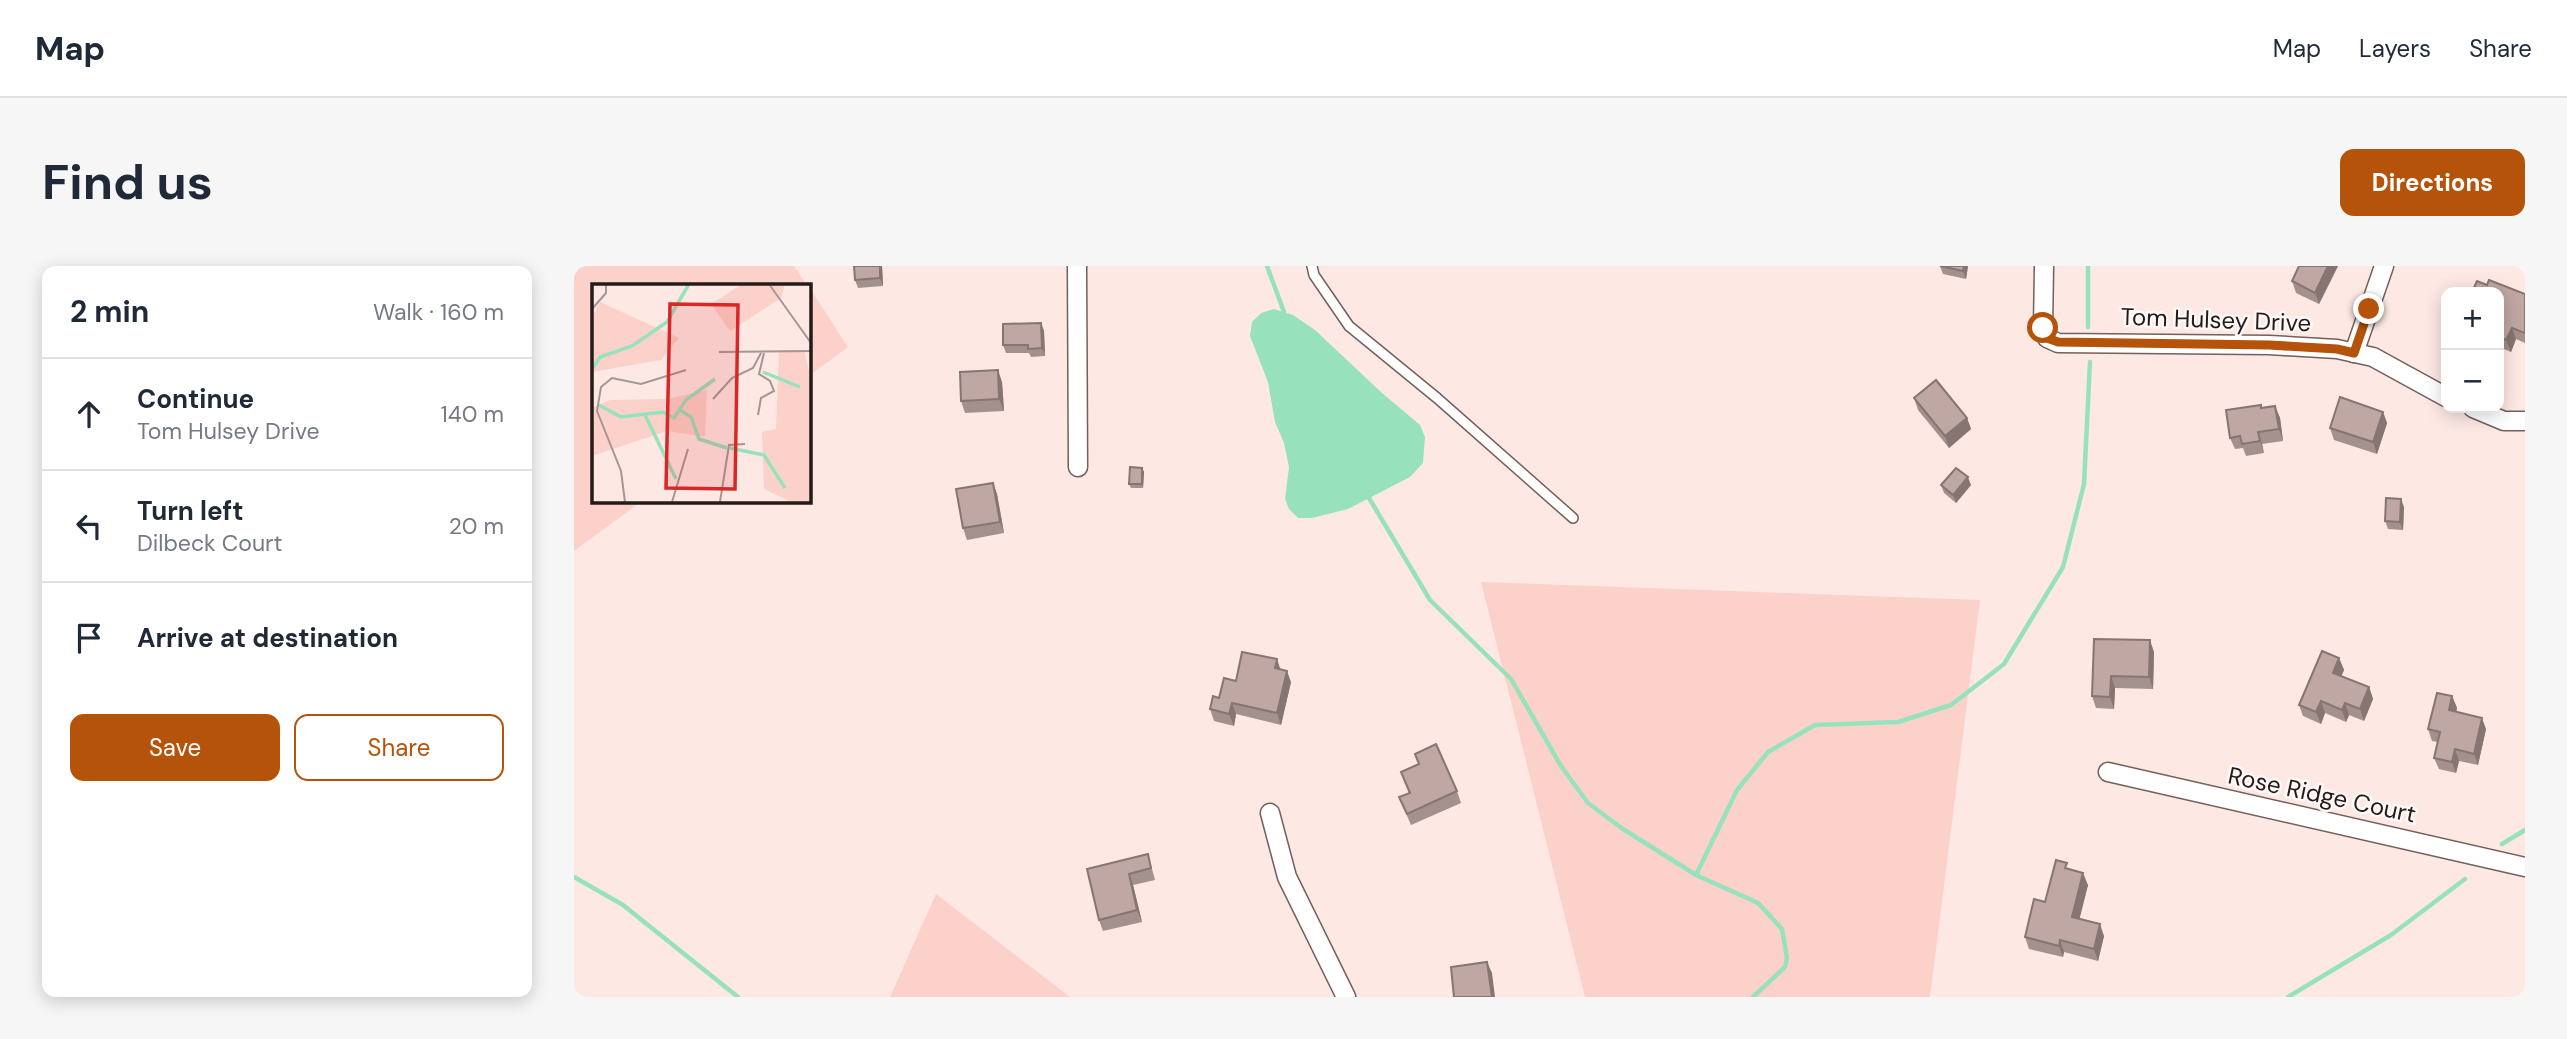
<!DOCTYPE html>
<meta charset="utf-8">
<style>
:root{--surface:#fff;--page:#f6f6f7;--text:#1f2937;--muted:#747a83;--line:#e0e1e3;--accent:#b45309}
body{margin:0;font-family:"DM Sans",sans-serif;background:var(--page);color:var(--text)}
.controls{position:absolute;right:21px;top:21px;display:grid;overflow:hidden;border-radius:14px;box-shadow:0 4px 18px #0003}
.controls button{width:63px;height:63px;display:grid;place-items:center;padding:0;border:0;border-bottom:2px solid var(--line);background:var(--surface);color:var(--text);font:35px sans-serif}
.stop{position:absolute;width:21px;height:21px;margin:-16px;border:5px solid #b45309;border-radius:50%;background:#fff}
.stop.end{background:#b45309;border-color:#fff;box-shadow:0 2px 7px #0008}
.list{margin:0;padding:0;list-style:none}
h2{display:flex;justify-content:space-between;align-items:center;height:91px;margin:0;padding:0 28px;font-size:30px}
h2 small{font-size:23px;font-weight:400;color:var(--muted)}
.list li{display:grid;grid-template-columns:46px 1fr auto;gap:21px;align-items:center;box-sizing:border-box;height:112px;padding:0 28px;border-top:2px solid var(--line)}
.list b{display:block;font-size:26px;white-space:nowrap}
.list p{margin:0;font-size:23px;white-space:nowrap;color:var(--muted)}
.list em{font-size:23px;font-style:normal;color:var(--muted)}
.actions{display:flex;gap:14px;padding:21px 28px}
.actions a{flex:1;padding:16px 0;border:2px solid var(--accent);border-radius:14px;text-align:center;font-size:24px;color:var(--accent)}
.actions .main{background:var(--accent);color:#fff}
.icon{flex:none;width:38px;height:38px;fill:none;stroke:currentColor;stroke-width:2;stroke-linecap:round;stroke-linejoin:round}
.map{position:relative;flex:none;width:1951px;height:731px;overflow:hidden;border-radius:14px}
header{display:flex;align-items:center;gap:42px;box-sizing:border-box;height:98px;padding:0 35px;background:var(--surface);border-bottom:2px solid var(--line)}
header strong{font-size:33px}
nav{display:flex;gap:38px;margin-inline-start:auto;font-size:24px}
.intro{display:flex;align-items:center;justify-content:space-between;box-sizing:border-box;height:168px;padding:0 42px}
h1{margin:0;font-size:49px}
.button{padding:18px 32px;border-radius:14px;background:var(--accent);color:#fff;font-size:24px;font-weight:700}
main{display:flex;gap:42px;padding:0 42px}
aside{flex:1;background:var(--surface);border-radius:14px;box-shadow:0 4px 18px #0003}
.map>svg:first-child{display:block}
</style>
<header>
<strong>Map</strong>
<nav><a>Map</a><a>Layers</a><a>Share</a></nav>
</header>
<div class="intro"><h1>Find us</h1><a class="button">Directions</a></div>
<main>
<aside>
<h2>2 min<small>Walk · 160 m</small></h2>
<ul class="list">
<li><svg class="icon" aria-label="ahead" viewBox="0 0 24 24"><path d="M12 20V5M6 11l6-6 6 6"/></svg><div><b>Continue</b><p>Tom Hulsey Drive</p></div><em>140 m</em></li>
<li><svg class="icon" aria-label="left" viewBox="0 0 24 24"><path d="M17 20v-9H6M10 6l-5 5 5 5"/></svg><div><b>Turn left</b><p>Dilbeck Court</p></div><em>20 m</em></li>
<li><svg class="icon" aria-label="arrive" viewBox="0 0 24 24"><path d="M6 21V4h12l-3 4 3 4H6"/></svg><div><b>Arrive at destination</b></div></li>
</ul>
<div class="actions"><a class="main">Save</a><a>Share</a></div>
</aside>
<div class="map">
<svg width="1951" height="731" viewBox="0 0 1951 731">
<rect width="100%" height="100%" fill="#fde8e4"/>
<!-- green -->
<g fill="#fcd1c9">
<polygon points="0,0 220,0 233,19 19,19 19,234 68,235 0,285"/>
<polygon points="235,21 274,81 235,110 234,110"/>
<polygon points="907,316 1406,334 1356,731 1011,731"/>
<polygon points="362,628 496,731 316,731"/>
</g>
<!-- water -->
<polygon fill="#97e2bd" points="700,43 719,49 741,64 808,127 846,159 851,171 849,197 836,211 774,243 738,252 724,252 715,243 711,233 715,201 710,177 701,156 694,116 676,70 678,56 687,47"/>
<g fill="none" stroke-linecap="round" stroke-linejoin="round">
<!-- stream -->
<g stroke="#97e2bd" stroke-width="4.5">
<polyline points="693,0 710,46"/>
<polyline points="1514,0 1514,61"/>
<polyline points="795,232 856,334 937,413 987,500 1014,537 1049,563 1122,609 1184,637 1208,663 1213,692 1211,701 1179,731"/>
<polyline points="1928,578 1951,564"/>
<polyline points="1122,609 1163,524 1194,486 1241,459 1324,456 1377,439 1430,398 1489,301 1510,218 1516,96"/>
<polyline points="0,611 49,639 164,731"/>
<polyline points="1714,731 1817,669 1891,613"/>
</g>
<!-- service casing -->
<g stroke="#755f5b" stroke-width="12">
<polyline id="service" points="738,0 740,9 775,60 863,132 999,252"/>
</g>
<!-- minor casing -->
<g stroke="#755f5b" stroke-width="21">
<g id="minor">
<polyline points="503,0 504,201"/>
<polyline points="1470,0 1469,62 1473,72 1484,77 1695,79 1763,83 1799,91 1872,131"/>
<polyline points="1780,87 1810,0"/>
<polyline points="1899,142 1930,155 1951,155"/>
<polyline points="1534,506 1951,601"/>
<polyline points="696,547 713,611 772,731"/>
</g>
</g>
<!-- service -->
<use href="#service" stroke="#fff" stroke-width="9"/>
<!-- minor -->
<use href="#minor" stroke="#fff" stroke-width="18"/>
</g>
<!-- wall -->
<g fill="#a4908c">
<polygon points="308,0 309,20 284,22 281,14"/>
<polygon points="1366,0 1394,0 1392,13 1369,8"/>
<polygon points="1764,0 1745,38 1722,27 1718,15"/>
<polygon points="1913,19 1951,28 1951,77 1942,73 1937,86 1925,81 1925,26"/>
<polygon points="467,57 470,65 471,90 457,91 455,87 432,87 429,79"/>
<polygon points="428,116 430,145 391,147 387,135"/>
<polygon points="1340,132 1393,152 1397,163 1375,182 1344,144"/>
<polygon points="1701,140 1706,152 1709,175 1688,178 1690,187 1672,190 1669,182 1661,183 1656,172 1688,142"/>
<polygon points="1809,146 1813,157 1803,188 1760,174 1756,162"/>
<polygon points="568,202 570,206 569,222 557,222 555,218"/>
<polygon points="419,217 423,228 430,267 393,274 389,262"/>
<polygon points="1367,219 1397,219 1382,237 1370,227"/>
<polygon points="1830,241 1829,264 1814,263 1811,255"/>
<polygon points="1520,373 1580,386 1579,423 1541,422 1540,443 1522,442 1518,430"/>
<polygon points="1765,392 1770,404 1767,410 1795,421 1799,433 1790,455 1775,449 1772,456 1751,447 1747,458 1729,450 1725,439"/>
<polygon points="707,403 717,416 707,459 662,448 660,460 640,455 636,443 662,415"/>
<polygon points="1878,430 1883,442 1882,446 1912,463 1904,499 1885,495 1882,507 1865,503 1860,492 1864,476 1858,475 1854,463"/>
<polygon points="841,488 883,525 887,537 837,559 825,531 835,527 827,506 845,498"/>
<polygon points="574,588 581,614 559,619 568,656 529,665 525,654 513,603"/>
<polygon points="1495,603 1514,619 1505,653 1530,670 1524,695 1490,686 1489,691 1455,683 1451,671 1471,636"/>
</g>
<!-- shaded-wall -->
<g fill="#867572">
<polygon points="306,0 308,0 309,20 306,12"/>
<polygon points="1390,0 1394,0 1392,13 1389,5"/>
<polygon points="1754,0 1764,0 1745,38 1741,27"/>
<polygon points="467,57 470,65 471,90 468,82"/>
<polygon points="1938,62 1942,73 1937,86 1932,74"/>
<polygon points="424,104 428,116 430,145 425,133"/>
<polygon points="1701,140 1706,152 1709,175 1705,163"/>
<polygon points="1809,146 1813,157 1803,188 1799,176"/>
<polygon points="1393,152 1397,163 1375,182 1371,170"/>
<polygon points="1684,166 1688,178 1690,187 1686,175"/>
<polygon points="568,202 570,206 569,222 568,218"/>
<polygon points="1394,211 1397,219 1382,237 1379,229"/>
<polygon points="419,217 423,228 430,267 426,256"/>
<polygon points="1827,233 1830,241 1829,264 1826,256"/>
<polygon points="1576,374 1580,386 1579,423 1575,411"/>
<polygon points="1765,392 1770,404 1764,418 1759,407"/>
<polygon points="703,393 707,405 701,402"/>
<polygon points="713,405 717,416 707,459 703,447"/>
<polygon points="1537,410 1541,422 1540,443 1536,431"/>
<polygon points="1795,421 1799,433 1790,455 1786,443"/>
<polygon points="1878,430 1883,442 1880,456 1875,444"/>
<polygon points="1747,435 1751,447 1747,458 1742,446"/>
<polygon points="658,437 662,448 660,460 655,448"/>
<polygon points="1771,437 1775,449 1772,456 1768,444"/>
<polygon points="1908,452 1912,463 1904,499 1900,488"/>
<polygon points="1881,483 1885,495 1882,507 1878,496"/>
<polygon points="1509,607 1514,619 1503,663 1498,651"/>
<polygon points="555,608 559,619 568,656 563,644"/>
<polygon points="1526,658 1530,670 1524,695 1520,683"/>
<polygon points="1486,674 1490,686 1489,691 1485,680"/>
<polygon points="913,696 918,707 921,731 918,731"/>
</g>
<!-- building -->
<g fill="#bfa7a3" stroke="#867572" stroke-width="2">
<polygon points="280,0 306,0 306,12 281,14"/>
<polygon points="1366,0 1390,0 1389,5"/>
<polygon points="1725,0 1754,0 1741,27 1718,15"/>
<polygon points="1915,14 1951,28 1951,67 1938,62 1932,74 1925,71 1925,26 1898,26 1903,15 1913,19"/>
<polygon points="467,57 468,82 454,83 454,79 429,79 429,58"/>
<polygon points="424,104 425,133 387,135 386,106"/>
<polygon points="1362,114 1393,152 1371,170 1340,132"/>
<polygon points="1766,131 1809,146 1799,176 1756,162"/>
<polygon points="1687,139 1687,142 1701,140 1705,163 1684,166 1686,175 1668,178 1666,170 1656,172 1652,144"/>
<polygon points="556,201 568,202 568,218 555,218"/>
<polygon points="1382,202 1394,211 1379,229 1367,219"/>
<polygon points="419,217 426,256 389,262 382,223"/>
<polygon points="1812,232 1827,233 1826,256 1811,255"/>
<polygon points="1520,373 1576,374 1575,411 1537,410 1536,431 1518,430"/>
<polygon points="1748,385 1765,392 1759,407 1795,421 1786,443 1771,437 1768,444 1747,435 1742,446 1725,439"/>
<polygon points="668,386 703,393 701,402 713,405 703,447 658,437 655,448 636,443 639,430 645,432 650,412 662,415"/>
<polygon points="1863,427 1878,430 1875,444 1908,452 1900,488 1881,483 1878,496 1860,492 1866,466 1854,463"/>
<polygon points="862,478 883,525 833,548 825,531 836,527 827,506 845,498 841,488"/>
<polygon points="574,588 577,602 555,608 563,644 525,654 513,603"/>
<polygon points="1482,594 1493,597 1491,602 1509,607 1498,651 1526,658 1520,683 1486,674 1485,680 1451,671 1460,633 1471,636"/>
<polygon points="913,696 918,731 880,731 877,701"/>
</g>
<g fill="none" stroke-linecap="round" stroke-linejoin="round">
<!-- route -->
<polyline stroke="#b45309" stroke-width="9" points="1469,62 1473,72 1484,76 1695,79 1763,83 1780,87 1795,43"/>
</g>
<g text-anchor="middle" stroke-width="5" stroke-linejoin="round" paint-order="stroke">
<!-- street labels -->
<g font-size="24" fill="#241b19" stroke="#fef9f8">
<text transform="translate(1642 54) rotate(2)" y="8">Tom Hulsey Drive</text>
<text transform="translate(1748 529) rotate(12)" y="8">Rose Ridge Court</text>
</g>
</g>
<!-- overview -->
<g transform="translate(18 18)">
<rect width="219" height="219" fill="#fde8e4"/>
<path d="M150 0H193L189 14 138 47 119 20ZM8 18 87 54 69 76 0 88V33ZM187 66H212L219 95V218H199L172 205 170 148 184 145ZM115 106 113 153 75 147 0 172V124L18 116 75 115Z" fill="#fcd1c9"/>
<path fill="none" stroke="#97e2bd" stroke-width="3.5" d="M0 85 8 73 40 62 75 38 97 0M171 88 208 103M7 121 29 133 71 128 82 134 94 116 123 95M88 126 99 133 107 155 135 164M53 131 84 195M138 164 172 171 193 204"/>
<path fill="none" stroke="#a69693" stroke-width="2" d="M177 0 219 59M0 25 14 9V0M127 68 219 67M121 115 140 94 161 84 169 69M166 131 169 114 182 107 178 97 167 90 172 69M33 218 29 187 5 127 9 103 20 94 49 100 94 86M80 218 96 165M128 218 137 161 153 160"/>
<path fill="#d62828" fill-opacity="0.15" stroke="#d62828" stroke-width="3.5" d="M78 20 146 21 143 205 74 204Z"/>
<rect width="219" height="219" fill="none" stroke="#241b19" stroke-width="3.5"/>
</g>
</svg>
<div class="controls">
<button>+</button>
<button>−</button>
</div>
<div class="stop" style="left:1469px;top:62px"></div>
<div class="stop end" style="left:1795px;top:43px"></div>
</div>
</main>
